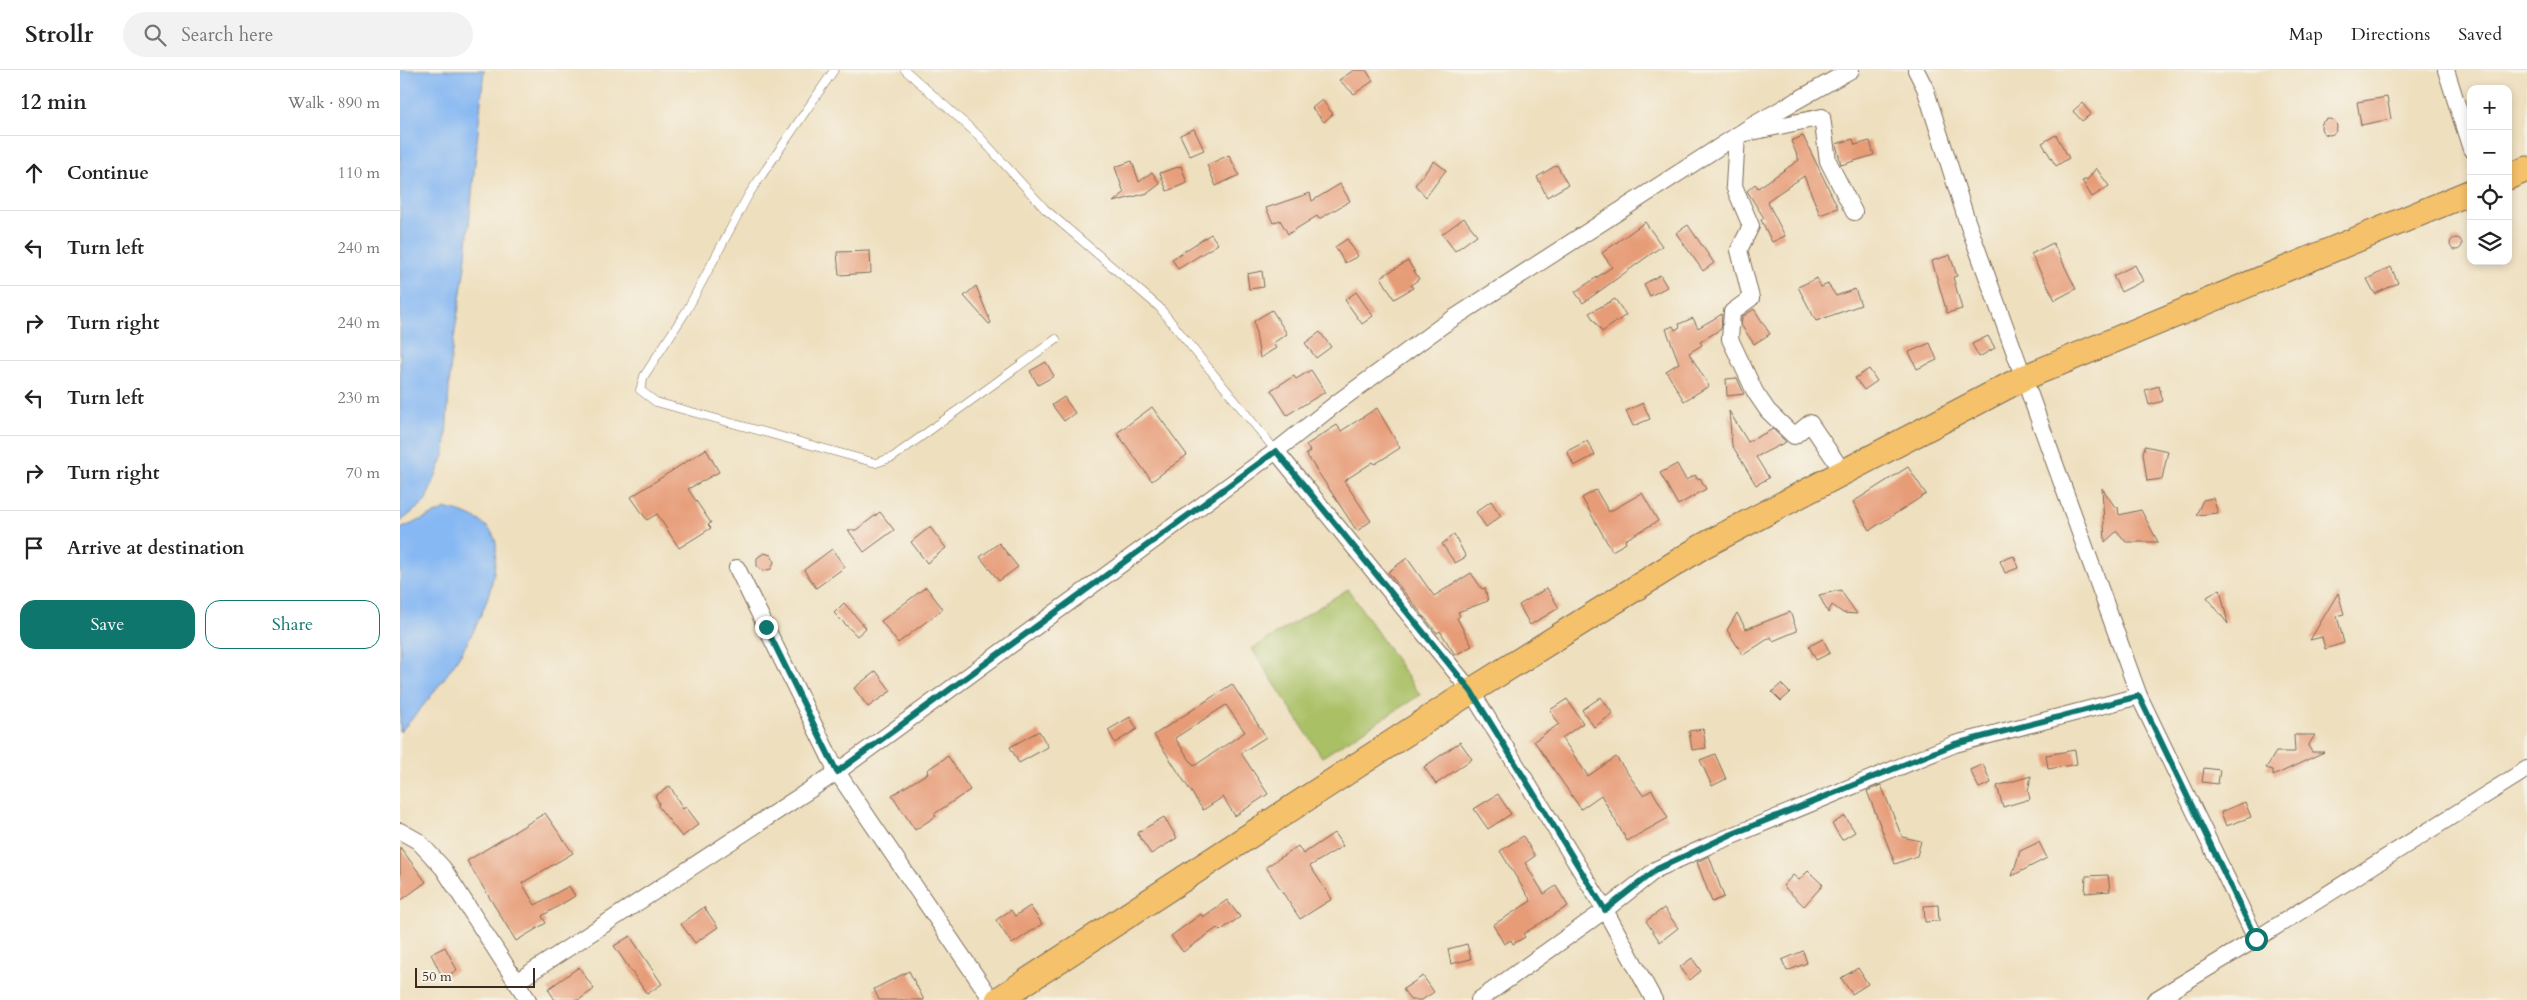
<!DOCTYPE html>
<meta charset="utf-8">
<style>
:root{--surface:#fff;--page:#f2f2f2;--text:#222;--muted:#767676;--line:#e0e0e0;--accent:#0f766e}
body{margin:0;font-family:Cardo,serif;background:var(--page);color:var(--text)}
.controls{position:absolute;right:15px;top:15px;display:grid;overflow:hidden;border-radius:10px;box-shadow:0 2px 8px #0003}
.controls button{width:45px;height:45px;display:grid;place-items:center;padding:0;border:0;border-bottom:1px solid var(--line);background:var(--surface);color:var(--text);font:25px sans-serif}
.scale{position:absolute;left:15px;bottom:12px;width:120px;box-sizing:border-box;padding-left:5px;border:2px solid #3b2a1e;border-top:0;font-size:14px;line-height:18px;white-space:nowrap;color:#3b2a1e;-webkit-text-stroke:4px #f7f3e8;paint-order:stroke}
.stop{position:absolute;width:15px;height:15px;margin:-11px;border:4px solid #0f766e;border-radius:50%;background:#fff}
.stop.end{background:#0f766e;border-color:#fff;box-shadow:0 1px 5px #0008}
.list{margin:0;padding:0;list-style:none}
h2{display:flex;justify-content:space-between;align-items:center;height:65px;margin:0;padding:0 20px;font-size:21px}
h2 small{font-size:16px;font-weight:400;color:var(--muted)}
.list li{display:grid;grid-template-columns:32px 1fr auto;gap:15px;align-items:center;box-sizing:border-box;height:75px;padding:0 20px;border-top:1px solid var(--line)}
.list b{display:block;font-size:19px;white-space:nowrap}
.list em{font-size:16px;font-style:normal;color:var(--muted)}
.actions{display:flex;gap:10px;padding:15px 20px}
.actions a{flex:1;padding:11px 0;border:1px solid var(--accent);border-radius:15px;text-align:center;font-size:18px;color:var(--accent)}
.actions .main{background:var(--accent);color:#fff}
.icon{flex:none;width:28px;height:28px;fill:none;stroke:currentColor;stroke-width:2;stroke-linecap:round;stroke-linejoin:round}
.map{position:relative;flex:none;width:2127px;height:930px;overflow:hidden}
header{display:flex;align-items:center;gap:30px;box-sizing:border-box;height:70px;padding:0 25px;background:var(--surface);border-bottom:1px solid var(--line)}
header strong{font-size:24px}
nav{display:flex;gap:28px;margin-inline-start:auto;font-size:18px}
.search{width:350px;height:45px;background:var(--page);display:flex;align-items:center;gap:12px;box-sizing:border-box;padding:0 18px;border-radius:28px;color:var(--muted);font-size:19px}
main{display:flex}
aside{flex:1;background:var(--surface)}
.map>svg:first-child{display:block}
</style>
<header>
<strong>Strollr</strong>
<div class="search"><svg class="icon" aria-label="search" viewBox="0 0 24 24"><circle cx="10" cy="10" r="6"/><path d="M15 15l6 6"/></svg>Search here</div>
<nav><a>Map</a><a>Directions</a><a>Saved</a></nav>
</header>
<main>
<aside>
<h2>12 min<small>Walk · 890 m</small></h2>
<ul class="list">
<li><svg class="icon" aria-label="ahead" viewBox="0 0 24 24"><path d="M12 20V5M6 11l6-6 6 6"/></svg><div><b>Continue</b></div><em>110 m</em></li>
<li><svg class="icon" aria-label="left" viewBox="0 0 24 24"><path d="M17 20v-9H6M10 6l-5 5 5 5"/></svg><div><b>Turn left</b></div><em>240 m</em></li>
<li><svg class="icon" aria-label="right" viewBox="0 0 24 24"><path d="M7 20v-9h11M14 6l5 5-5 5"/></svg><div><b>Turn right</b></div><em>240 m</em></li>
<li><svg class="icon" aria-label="left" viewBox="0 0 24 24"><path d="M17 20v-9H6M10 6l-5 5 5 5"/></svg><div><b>Turn left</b></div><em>230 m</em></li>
<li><svg class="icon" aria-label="right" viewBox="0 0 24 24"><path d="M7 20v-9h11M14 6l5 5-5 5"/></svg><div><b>Turn right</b></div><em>70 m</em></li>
<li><svg class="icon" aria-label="arrive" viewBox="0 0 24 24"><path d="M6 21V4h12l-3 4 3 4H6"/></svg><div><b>Arrive at destination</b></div></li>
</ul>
<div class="actions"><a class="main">Save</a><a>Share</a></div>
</aside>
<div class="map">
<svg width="2127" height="930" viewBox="0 0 2127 930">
<rect width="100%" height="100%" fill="#f7f3e8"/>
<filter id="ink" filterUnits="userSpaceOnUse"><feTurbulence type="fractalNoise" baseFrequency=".02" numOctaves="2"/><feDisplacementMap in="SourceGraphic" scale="10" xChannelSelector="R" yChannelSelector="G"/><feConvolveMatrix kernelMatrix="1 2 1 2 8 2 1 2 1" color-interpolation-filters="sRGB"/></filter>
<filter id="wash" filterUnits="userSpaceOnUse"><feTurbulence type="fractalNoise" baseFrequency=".0096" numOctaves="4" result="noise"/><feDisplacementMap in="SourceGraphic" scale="20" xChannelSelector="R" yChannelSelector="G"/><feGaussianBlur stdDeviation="1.12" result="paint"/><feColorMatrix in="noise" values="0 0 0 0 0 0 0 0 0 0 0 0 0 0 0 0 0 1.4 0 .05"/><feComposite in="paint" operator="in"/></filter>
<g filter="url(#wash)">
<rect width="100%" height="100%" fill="#eedfbe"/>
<!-- green -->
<polygon fill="#a9c065" stroke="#727542" points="948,519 1020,625 922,687 852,579"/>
<!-- water -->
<g fill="#86b8f3" stroke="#607188">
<polygon points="0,0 84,0 65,196 51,288 45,383 25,432 0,452"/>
<path d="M46 439C65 442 93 452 96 474 97 480 95 488 95 494 89 554 40 619 0 662V459Z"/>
</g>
<g id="blocks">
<!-- building -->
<g fill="#e79c78" fill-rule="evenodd">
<polygon points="954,0 966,0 973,11 954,24 939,10"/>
<polygon points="1987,27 1991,49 1961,55 1957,32"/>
<polygon points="922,30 933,44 924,52 912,38"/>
<polygon points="1682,33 1691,44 1682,51 1673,41"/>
<circle cx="1929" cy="57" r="8"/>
<polygon points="794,59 804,80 790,86 780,65"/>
<polygon points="1656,65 1669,88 1656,96 1642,73"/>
<polygon points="1403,66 1438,138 1420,145 1404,106 1367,131 1385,166 1372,172 1361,150 1364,148 1347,121 1355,114 1358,118 1399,90 1391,71"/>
<polygon points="1453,69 1455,75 1470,71 1474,85 1441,95 1436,74"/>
<polygon points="829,85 839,105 816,116 807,95"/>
<polygon points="732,91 739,112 752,102 760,114 748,123 713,132 724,123 715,97"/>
<polygon points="1034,91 1046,100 1026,127 1015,115"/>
<polygon points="1157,95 1168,115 1147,127 1137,107"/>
<polygon points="781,96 787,113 767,121 760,103"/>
<polygon points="1696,98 1709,116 1692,127 1682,111 1688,109"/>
<polygon points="940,114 950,131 919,149 917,146 888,164 880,150 873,153 866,138 910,123 912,131"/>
<polygon points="1064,148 1077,165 1055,181 1042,164"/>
<polygon points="1245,152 1262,176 1183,233 1175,222 1212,197 1202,183"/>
<polygon points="1288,155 1314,193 1303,201 1276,163"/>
<polygon points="811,164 818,174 778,199 772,189"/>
<circle cx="2056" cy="174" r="6"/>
<polygon points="947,169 958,186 945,193 935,177"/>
<polygon points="1653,173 1676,219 1655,230 1631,184"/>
<polygon points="470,181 471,203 439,205 437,182"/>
<polygon points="1550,185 1557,206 1553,207 1562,239 1547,243 1532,191"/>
<polygon points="1008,191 1019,209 1011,215 1013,218 994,229 981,207"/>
<polygon points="1735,195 1743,211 1721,222 1713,206"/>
<polygon points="1991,197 1998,213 1975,224 1967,209"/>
<polygon points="862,201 864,217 849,219 847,204"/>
<polygon points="1260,205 1267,217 1250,226 1244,214"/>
<polygon points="1417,208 1421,217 1428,214 1436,226 1455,219 1461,235 1416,251 1398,217"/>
<polygon points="576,216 591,253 589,254 564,226"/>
<polygon points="956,222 973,246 962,254 945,230"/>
<polygon points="1215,229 1226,245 1202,262 1189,243"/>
<polygon points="1354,239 1370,264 1354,274 1341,255 1342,247"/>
<polygon points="872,240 887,264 873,273 876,278 860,288 854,251"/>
<polygon points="1322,244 1321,259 1300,272 1302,275 1289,283 1309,316 1284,331 1266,301 1279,293 1266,259 1273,256 1275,260 1280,257 1279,254 1293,248 1298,258"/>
<polygon points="920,262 931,277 916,288 905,273"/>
<polygon points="1588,266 1595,278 1579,287 1572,274"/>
<polygon points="1530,273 1537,290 1517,299 1509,282"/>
<polygon points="646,292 654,306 638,315 630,301"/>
<polygon points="1469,299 1477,311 1464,320 1455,308"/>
<polygon points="911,300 925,322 887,345 871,320 894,306 896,309"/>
<polygon points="1337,308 1344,324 1327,326 1326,309"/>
<polygon points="1759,316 1763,331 1749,335 1745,320"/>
<polygon points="664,327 675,343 664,351 652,335"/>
<polygon points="1243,333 1250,349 1233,356 1226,341"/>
<polygon points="752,337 787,385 752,411 717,363"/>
<polygon points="977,338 1000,378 975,394 973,392 944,411 971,451 957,461 906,384 910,381 906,375 937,355 941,361"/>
<polygon points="1329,341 1348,372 1373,359 1386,372 1356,387 1369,408 1356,415 1332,375"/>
<polygon points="1187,371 1195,385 1174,396 1167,381"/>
<polygon points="1745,376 1768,381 1762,409 1747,411 1743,383"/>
<polygon points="306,379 319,402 288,419 311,453 308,455 311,458 279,478 257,444 247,450 231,427"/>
<polygon points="1277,394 1286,410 1295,405 1297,409 1300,408 1306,419 1278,435 1260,403"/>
<polygon points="1508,397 1526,424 1470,460 1453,432"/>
<polygon points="1702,418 1715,437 1718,437 1719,445 1741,440 1758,472 1726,472 1717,461 1705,472"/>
<polygon points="1196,420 1209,442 1242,423 1258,451 1225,470 1226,473 1212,481 1182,428"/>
<polygon points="1813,428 1818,443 1796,445 1803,430"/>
<polygon points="1091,431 1101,446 1086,457 1076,442"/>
<polygon points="480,442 494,460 464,482 448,460 456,460"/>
<polygon points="530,457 546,478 527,493 511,472"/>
<polygon points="1054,464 1066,487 1055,493 1042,474"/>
<polygon points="599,473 618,497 599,511 580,487"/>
<polygon points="432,479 445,497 416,518 404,500"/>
<polygon points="364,483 371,485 374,492 371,499 363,501 357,496 357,488"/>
<polygon points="1614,486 1618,498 1605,503 1600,491"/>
<polygon points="1007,488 1034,526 1071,503 1082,519 1085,518 1088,531 1058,542 1060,546 1057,548 1072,576 1055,585 1040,561 1037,563 988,502"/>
<polygon points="526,517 543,539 498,573 481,551"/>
<polygon points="1147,518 1159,538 1130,555 1119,535"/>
<polygon points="1820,519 1828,554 1807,527"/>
<polygon points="1441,520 1441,521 1457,544 1443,543 1432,535 1428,543 1419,525"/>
<polygon points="1938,523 1944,544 1937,546 1944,573 1925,579 1922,567 1910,570"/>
<polygon points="444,533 466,558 457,566 434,543"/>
<polygon points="1390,542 1397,561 1373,571 1371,567 1343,585 1327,560 1337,543 1346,559"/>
<polygon points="1423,569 1430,583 1416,590 1409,576"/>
<polygon points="476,601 491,621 468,637 454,618"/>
<path d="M832 614 866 667 841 683 868 724 835 746 823 727 803 740 754 665ZM826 635 845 662 794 696 775 668Z"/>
<polygon points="1381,614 1390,623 1381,631 1372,622"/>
<polygon points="1201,627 1213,644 1194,657 1182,640"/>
<polygon points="1167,629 1183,653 1162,668 1188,706 1216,687 1243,725 1252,720 1268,748 1227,771 1201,725 1181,739 1134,671 1159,654 1150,640"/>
<polygon points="730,647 737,659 715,673 708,660"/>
<polygon points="1303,659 1306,678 1292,680 1289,661"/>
<polygon points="639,661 648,677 619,693 610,677"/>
<polygon points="1894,665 1915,665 1908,676 1912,682 1924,682 1873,706 1873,700 1866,698 1876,682 1895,682"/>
<polygon points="1060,672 1072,689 1036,714 1024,697"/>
<polygon points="1675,680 1677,694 1648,699 1646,685"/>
<polygon points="1315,684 1326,709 1312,716 1300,690"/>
<polygon points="548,686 570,720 534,744 536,746 515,760 492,725 528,703 527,700"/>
<polygon points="1583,694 1591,713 1579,718 1570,700"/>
<polygon points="1804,698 1820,700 1818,714 1802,712"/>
<polygon points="1631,706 1628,721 1630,729 1603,737 1597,716"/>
<polygon points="1481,715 1502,767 1521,771 1517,786 1495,794 1467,721"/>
<polygon points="270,716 283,739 286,737 299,754 282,767 258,736 259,733 255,726"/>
<polygon points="1098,724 1111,744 1088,759 1074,739"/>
<polygon points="1845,732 1851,747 1826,756 1821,742"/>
<polygon points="145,743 173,783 122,813 135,835 169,816 175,826 142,846 146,853 116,871 67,791"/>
<polygon points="1445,746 1455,762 1442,770 1432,754"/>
<polygon points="764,747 777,768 751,784 737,763"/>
<polygon points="934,763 943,776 910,796 932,829 900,849 866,797 898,776 903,784"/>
<polygon points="1123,766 1135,786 1125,793 1144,824 1156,816 1168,836 1123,864 1125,867 1113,874 1111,870 1104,874 1093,855 1131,831 1100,781"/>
<polygon points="1639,772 1647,788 1612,806 1620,781"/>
<polygon points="0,777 26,812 0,831"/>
<polygon points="1309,786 1324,827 1312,832 1297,792"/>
<polygon points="1408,801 1423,815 1404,836 1383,816 1393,805 1399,810"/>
<polygon points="1708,805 1710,821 1685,823 1686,806"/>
<polygon points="827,830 840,847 820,861 817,858 783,882 771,866 801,844 803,847"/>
<polygon points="1538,835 1539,851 1525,852 1524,836"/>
<polygon points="630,836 642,854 612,874 596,850 611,840 615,846"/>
<polygon points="304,837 318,857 295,873 281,854"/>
<polygon points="1264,838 1278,858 1260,872 1246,851"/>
<polygon points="230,866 262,914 247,924 214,876"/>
<polygon points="1067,874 1071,889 1051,894 1048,879"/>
<polygon points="45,877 57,900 43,908 31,884"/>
<polygon points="1403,881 1407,893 1387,901 1382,890"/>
<polygon points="1292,888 1301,901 1290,910 1280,897"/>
<polygon points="179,897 194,919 179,930 155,930 148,919"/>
<polygon points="1458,898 1468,914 1452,924 1441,908"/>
<polygon points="509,901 524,930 479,930 474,919"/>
<polygon points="1023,906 1034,922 1022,930 1010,930 1003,919"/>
</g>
</g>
</g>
<g filter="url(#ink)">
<use href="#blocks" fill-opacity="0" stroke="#7a6956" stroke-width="1"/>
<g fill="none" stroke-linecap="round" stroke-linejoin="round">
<!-- lane casing -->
<g stroke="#7a6956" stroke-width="9">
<g id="lane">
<polyline points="434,0 349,124 287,240 244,306 240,320 256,332 476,393 493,387 656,269"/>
<polyline points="505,0 578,65 645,139 759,237 876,381"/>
</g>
</g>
<!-- street casing -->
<g stroke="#7a6956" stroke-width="18">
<g id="street">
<polyline points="1516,0 1525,18 1567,151 1739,626 1856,869 2127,699"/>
<polyline points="2046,0 2071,79"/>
<polyline points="876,381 1071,621 1205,840 1254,930"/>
<polyline points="1443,402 1410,353 1394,366 1368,341 1355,322 1330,269 1332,242 1351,228 1339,180 1351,156 1334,116 1337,65 1422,47 1428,91 1454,142"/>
<polyline points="337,498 437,702 592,930"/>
<polyline points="0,761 18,771 43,798 128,930"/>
<polyline points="116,912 437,702 876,381 938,332 1043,255 1353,55 1451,0"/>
<polyline points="1079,930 1205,840 1257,799 1310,775 1555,674 1739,626"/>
<polyline points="1755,930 1856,869"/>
</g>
</g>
<!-- primary casing -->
<g stroke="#7a6956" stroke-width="27">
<g id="primary">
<polyline points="2108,107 2127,99"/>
<polyline points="598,930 1071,621 1303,476 1623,308 2071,122"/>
</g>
</g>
<!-- lane -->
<use href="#lane" stroke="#fff" stroke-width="8"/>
<!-- street -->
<use href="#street" stroke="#fff" stroke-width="16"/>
<!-- primary -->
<use href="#primary" stroke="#f5c16b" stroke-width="25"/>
</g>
</g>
<g fill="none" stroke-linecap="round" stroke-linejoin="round" filter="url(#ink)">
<!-- route -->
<polyline stroke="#0f766e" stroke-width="6" points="366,557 437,702 876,381 1071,621 1205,840 1257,799 1330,765 1555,674 1739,626 1856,869"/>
</g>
</svg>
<div class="controls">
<button>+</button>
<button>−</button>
<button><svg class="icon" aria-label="locate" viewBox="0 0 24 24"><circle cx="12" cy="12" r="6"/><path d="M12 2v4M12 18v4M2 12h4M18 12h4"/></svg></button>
<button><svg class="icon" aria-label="layers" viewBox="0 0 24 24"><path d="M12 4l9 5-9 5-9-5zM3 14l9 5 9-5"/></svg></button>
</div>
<div class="scale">50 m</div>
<div class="stop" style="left:1856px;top:869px"></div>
<div class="stop end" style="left:366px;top:557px"></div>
</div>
</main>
